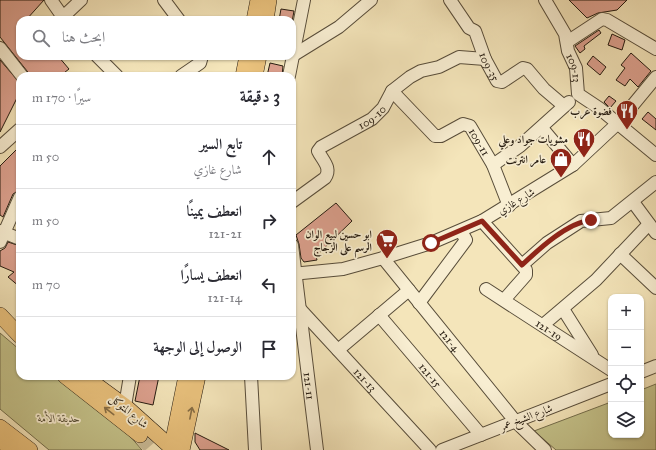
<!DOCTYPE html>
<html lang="ar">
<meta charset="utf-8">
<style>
:root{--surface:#fff;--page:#f2f2f3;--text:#2b2b33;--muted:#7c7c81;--line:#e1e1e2}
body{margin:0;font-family:"IM FELL Great Primer",Amiri,serif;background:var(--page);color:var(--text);direction:rtl}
.controls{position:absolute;right:12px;bottom:12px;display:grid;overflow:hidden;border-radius:8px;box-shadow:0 1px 3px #0004}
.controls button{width:36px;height:36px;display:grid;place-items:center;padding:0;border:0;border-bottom:1px solid var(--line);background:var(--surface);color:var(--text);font:20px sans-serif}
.stop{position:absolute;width:12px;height:12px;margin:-9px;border:3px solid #8f2418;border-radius:50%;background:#fff}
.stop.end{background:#8f2418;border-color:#fff;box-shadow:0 1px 4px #0008}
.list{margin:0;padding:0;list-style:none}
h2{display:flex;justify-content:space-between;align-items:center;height:52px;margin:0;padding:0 16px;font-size:17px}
h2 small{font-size:13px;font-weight:400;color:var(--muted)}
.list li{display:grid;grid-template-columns:26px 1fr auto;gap:12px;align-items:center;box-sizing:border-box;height:64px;padding:0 16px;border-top:1px solid var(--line)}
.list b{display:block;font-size:15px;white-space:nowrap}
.list p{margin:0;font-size:13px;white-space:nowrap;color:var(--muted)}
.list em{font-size:13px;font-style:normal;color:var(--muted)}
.icon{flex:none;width:22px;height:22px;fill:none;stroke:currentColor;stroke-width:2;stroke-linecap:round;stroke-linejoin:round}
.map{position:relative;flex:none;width:656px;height:450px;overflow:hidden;direction:ltr}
.search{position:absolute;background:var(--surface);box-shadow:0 1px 3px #0004;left:16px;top:16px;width:280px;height:44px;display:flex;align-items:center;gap:10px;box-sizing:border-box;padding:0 14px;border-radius:12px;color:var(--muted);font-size:15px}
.panel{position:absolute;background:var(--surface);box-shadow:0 1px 3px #0004;left:16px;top:72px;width:280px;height:308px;border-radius:12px;direction:rtl}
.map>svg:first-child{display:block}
</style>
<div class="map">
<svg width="656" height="450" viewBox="0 0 656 450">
<rect width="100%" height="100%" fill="#f4e5ba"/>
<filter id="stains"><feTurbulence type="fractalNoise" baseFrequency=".005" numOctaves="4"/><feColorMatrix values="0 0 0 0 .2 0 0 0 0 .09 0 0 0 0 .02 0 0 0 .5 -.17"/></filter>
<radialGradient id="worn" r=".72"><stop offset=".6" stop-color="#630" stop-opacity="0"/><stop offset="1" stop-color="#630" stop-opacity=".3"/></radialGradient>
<!-- green -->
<g fill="#c4c28a" stroke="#746e4c">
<polygon points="0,333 20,350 20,376 57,376 122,427 142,450 49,450 0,409"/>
<polygon points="656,384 656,450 556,450 534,431 611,402 611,435 641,435 641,390"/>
</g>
<!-- building -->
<g fill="#dda18f" stroke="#241a0f">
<polygon points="0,0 44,0 26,20 20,20 20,56 58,56 69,69 60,76 31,76 0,37"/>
<polygon points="569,0 627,0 617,10 598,13 587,18"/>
<polygon points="281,9 294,11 292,22 292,20 279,20"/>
<polygon points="599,30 601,33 584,46 585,49 580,53 575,46"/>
<polygon points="612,34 625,40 622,50 608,45"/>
<polygon points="631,53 651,71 638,87 630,79 625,86 616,80 625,68 621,65"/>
<polygon points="593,56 606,67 600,75 587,64"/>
<polygon points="0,60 20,83 20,92 0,132"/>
<polygon points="270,63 283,66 282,76 267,76"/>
<polygon points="609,96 616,101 610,108 604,102"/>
<polygon points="648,112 656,119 656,130 642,119"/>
<polygon points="20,146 20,190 13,194 3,217 0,215 0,166"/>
<polygon points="336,203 352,221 316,256 317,260 304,262 301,258 299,244 296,235"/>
<polygon points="8,242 20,246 20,287 8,277 14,272 0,266 0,251 5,248"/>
<polygon points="140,376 159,376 153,405 135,401"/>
<polygon points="195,433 229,450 200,450 195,442"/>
</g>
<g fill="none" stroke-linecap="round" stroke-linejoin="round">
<!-- major-tunnel -->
<polyline stroke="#cabc98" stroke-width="15" stroke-dasharray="15 8" stroke-linecap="butt" points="140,435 153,450"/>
<!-- minor casing -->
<g stroke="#584d3a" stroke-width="14">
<g id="minor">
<polyline points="51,0 65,20"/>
<polyline points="164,0 179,20"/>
<path id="s1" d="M450 0 469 28 475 31 485 59 497 81 502 82 523 68 527 69 544 89 564 106"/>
<path id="s2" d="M545 0 565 34 568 51 576 68 578 94 599 108 656 155"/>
<polyline points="63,17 81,0"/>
<polyline points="567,42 602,19 607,20 656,49"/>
<polyline points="0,48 22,76"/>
<polyline points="97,56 117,76"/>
<polyline points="292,56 339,27 371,0"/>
<polyline points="181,76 200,63 202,56"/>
<polyline points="289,76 304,0"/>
<path id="s3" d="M392 91 435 136H441L463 124 470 126 493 165 509 206"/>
<polyline points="542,128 573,165"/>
<polyline points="0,147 20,129"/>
<polyline points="493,165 520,146 569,102"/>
<path id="s4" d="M292 202 325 178C332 168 323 161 318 151L321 147 372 119 383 108 392 91 410 77 421 71 439 67 459 57 485 59"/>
<polyline points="633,202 656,233"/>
<polyline points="482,221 526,270 526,275 504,300"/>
<polyline points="0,231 20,239"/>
<polyline points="0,242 20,197"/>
<path id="s5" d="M292 245 317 450"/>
<polyline points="620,254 656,288"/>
<path id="s6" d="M383 258 516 422 545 450"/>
<polyline points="522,265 547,243 581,221 611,218 656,182"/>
<polyline points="292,274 343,269 383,258 431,243 482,221 573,165 618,123 656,77"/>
<path id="s7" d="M486 289 611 370"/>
<polyline points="419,303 466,240 461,231"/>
<path id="s8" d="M300 309 430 450"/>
<polyline points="563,309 592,355"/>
<path id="s9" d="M379 315 481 435"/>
<polyline points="543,325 596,280 649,224"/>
<polyline points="338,350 409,290"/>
<polyline points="641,372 656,366"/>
<polyline points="251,376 255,450"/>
<polyline points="125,406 130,376"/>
<polyline points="442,450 611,384"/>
</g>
</g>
<!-- major casing -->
<g stroke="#241a0f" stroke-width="16">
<g id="major">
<polyline points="254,20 258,0"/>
<polyline points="266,20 269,0"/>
<polyline points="243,76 247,56"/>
<polyline points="255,76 259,56"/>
<polyline points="0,315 20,336"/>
<polyline points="65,376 140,435"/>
<polyline points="84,376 125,406 174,450"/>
<polyline points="0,427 30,450"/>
<polyline points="0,440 13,450"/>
<polyline points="171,450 186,376"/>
<polyline points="182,450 198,376"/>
</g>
</g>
<!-- minor -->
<use href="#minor" stroke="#f8eed2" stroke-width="12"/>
<!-- major -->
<use href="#major" stroke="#eac27d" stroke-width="15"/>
</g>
<!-- one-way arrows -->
<defs><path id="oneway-shaft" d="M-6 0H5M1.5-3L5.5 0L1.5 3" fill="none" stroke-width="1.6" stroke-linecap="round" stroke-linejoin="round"/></defs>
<g stroke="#876e46">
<use href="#oneway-shaft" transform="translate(109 411) rotate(-142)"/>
<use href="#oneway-shaft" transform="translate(191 413) rotate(-79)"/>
</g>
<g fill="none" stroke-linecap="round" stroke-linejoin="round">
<!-- route -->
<path stroke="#8f2418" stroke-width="5" d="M431 243 482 221 522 265C540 248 567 223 591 220"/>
</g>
<!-- icons -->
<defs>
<g id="restaurant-pin" transform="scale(1.15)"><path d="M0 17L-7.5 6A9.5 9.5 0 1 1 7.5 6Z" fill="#8f2418" stroke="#f8eed2"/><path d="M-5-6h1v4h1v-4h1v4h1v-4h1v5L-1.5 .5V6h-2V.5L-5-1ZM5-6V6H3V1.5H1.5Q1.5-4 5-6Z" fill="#fff"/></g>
<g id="shop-pin" transform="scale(1.15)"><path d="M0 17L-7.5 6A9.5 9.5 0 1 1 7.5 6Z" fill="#8f2418" stroke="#f8eed2"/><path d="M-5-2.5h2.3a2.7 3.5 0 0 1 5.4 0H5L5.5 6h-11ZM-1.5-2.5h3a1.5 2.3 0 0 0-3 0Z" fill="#fff"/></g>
<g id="supermarket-pin" transform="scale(1.15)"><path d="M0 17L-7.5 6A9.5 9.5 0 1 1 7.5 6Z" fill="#8f2418" stroke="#f8eed2"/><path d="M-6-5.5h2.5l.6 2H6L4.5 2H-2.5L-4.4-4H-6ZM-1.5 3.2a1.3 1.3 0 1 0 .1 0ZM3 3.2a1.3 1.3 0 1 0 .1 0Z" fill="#fff"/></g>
</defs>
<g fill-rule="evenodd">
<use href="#restaurant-pin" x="627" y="111"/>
<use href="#restaurant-pin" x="584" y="139"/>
<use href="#shop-pin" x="561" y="159"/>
<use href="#supermarket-pin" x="387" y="240"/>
</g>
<g text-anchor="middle" stroke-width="3.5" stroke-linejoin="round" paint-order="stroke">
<!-- street labels -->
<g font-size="11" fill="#241a0f" stroke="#f8eed2">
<text dy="4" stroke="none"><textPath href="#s1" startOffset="79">109-35</textPath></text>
<text dy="4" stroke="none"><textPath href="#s2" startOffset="75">109-13</textPath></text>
<text dy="4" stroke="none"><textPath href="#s4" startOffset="135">109-10</textPath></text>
<text dy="4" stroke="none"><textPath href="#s3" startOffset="119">109-11</textPath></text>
<text transform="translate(516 201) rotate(-31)" y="4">شارع غازي</text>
<text dy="4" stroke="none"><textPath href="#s7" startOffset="75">121-19</textPath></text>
<text dy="4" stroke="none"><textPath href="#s6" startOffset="106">121-4</textPath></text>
<text dy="4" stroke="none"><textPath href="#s9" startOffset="79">121-15</textPath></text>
<text dy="4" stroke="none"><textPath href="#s8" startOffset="96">121-13</textPath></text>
<text dy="4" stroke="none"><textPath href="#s5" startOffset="142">121-11</textPath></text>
<text transform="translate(129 411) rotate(40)" y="4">شارع المتوكل</text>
<text transform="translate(526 417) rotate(-21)" y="4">شارع الشيخ عمر</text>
</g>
<!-- poi labels -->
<g font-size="11" font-weight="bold" fill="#241a0f" stroke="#f8eed2" text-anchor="end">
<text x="612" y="115">فضوة عرب</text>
<text x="568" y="143">مشويات جواد وعلي</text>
<text x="546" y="163">عامر انترنت</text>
<text x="372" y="238">ابو حسين لبيع الوان<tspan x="372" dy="13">الرسم على الزجاج</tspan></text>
</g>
<!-- park labels -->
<g font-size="11" font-style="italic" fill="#544c34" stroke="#f8eed2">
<text x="59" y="422">حديقة الأمة</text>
</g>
</g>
<rect width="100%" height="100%" filter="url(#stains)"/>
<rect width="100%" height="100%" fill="url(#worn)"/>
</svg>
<div class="controls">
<button>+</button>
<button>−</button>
<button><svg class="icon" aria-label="locate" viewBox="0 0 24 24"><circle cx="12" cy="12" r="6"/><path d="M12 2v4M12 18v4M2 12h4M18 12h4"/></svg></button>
<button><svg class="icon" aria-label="layers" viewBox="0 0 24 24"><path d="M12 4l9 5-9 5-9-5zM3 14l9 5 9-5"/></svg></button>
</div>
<div class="stop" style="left:431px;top:243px"></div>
<div class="stop end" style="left:591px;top:220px"></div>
<div class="search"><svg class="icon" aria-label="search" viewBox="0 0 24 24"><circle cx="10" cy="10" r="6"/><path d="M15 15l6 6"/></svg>ابحث هنا</div>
<section class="panel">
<h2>3 دقيقة<small>سيرًا · 170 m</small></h2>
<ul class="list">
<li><svg class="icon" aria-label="ahead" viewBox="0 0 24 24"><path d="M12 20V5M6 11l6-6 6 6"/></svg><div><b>تابع السير</b><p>شارع غازي</p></div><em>50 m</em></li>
<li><svg class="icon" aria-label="right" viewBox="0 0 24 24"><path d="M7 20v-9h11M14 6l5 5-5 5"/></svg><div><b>انعطف يمينًا</b><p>121-21</p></div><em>50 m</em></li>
<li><svg class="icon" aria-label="left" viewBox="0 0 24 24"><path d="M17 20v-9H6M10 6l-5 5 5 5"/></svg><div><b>انعطف يسارًا</b><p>121-14</p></div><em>70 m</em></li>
<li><svg class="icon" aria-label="arrive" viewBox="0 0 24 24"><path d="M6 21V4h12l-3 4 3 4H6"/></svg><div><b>الوصول إلى الوجهة</b></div></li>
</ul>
</section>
</div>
